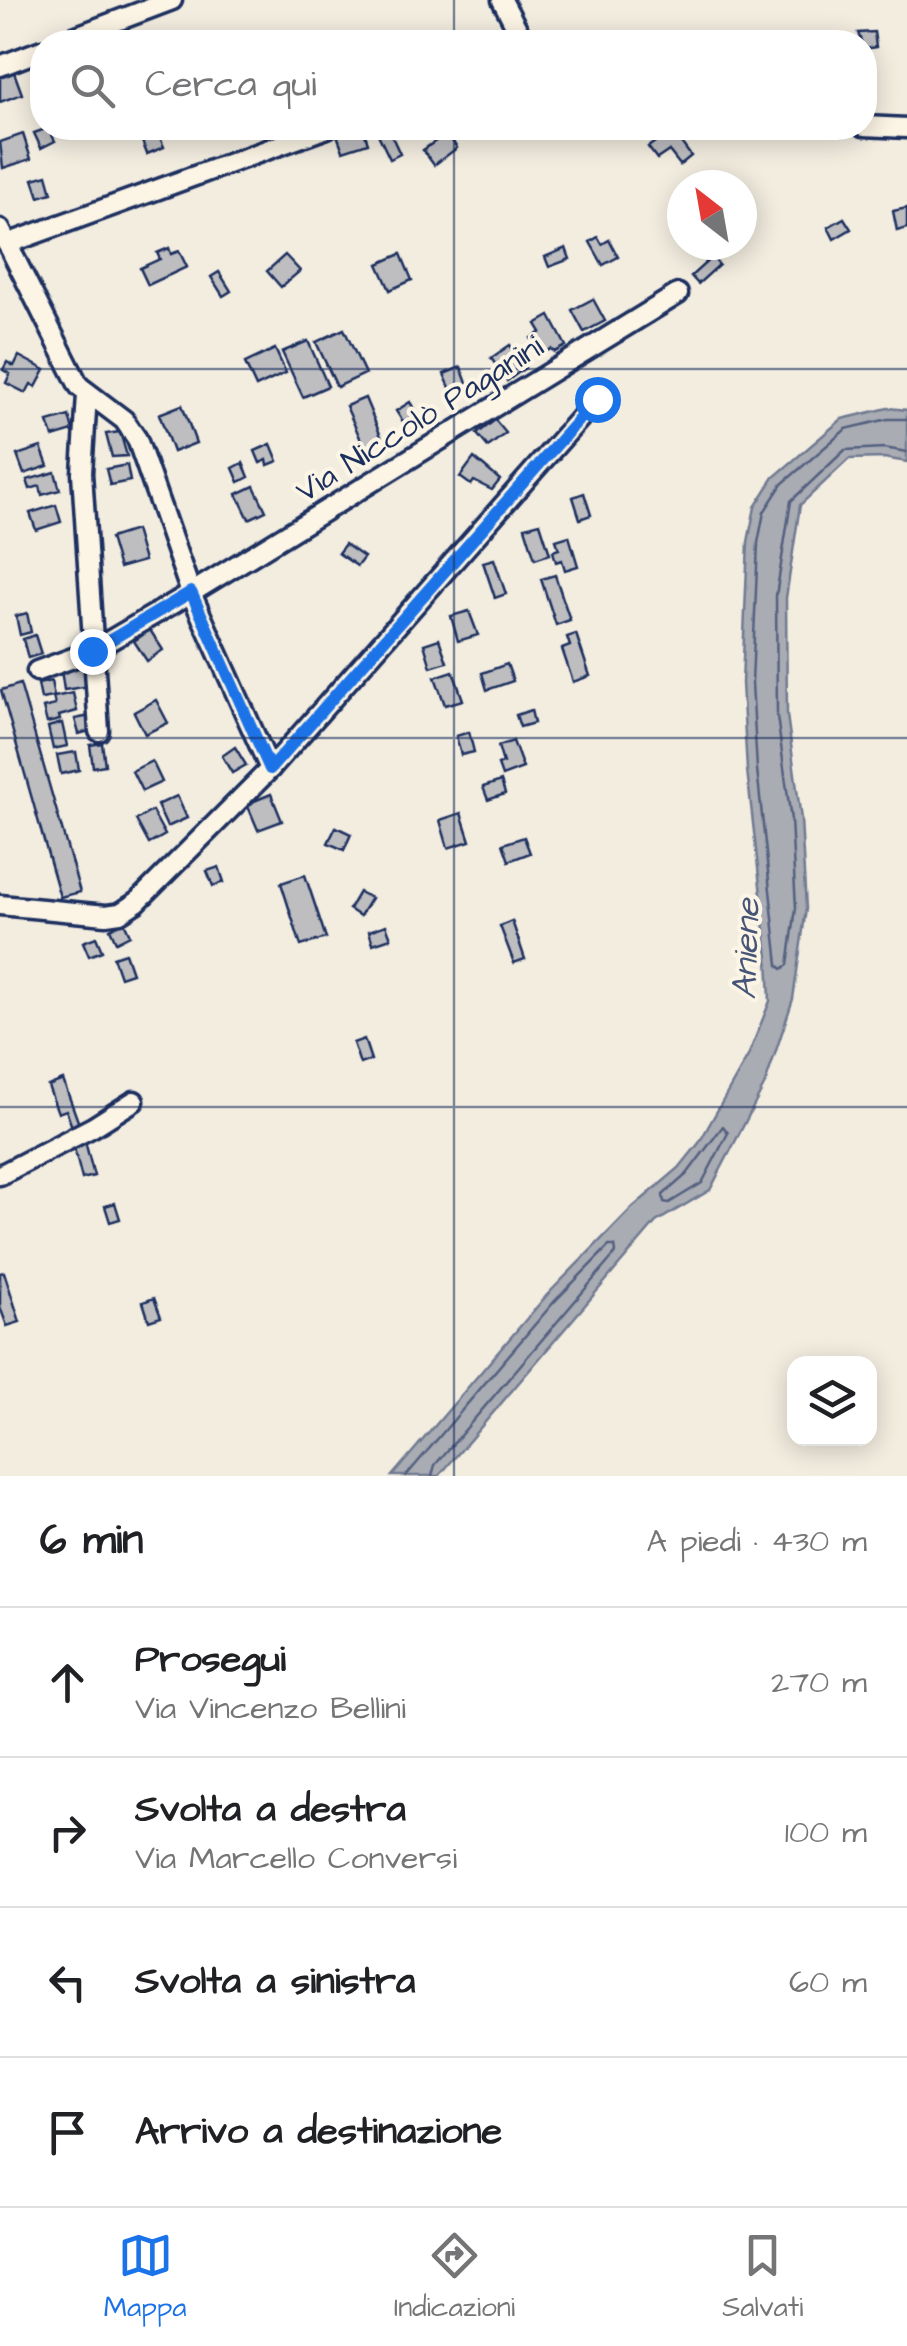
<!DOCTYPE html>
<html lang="it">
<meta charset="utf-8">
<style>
:root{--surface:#fff;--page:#f6f6f6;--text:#202124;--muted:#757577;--line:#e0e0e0;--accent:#1a73e8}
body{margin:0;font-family:"Architects Daughter",sans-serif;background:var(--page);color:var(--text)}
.controls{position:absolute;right:30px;bottom:30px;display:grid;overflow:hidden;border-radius:20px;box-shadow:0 5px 25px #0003}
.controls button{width:90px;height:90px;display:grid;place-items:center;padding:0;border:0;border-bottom:2px solid var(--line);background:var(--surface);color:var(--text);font:50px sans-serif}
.compass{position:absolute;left:667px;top:170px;width:90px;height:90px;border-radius:50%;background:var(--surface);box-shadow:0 5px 25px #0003;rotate:329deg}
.stop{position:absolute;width:30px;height:30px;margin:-22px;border:8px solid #1a73e8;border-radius:50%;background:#fff}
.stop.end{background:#1a73e8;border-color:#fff;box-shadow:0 2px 10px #0008}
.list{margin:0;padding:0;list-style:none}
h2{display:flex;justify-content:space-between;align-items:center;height:130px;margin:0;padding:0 40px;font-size:42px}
h2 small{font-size:32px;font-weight:400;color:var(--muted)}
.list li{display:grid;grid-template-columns:65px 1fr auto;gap:30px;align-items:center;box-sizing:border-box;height:150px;padding:0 40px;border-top:2px solid var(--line)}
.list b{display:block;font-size:38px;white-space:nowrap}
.list p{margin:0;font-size:32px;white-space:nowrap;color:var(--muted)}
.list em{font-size:32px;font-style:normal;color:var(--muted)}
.icon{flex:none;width:55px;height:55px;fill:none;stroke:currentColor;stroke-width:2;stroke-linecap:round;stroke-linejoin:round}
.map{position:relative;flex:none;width:907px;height:1476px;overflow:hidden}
.search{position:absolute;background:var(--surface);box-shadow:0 5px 25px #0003;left:30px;right:30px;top:30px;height:110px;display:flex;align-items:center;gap:25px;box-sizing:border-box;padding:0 35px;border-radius:40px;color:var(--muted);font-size:38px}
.sheet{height:730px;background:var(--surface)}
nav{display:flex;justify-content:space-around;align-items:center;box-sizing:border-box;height:140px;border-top:2px solid var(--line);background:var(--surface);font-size:28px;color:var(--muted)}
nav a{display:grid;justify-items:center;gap:5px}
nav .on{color:var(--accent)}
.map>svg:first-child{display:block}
</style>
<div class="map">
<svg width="907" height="1476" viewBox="0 0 907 1476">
<rect width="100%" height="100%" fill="#f3ede0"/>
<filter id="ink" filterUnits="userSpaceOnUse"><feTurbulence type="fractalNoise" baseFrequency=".01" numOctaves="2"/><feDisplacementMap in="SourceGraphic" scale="20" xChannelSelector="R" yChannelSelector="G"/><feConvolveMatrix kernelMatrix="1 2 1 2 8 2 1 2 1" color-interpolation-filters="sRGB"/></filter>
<g filter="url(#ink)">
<!-- water -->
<polygon fill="#a9acb3" stroke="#707a91" stroke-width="2.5" points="888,408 907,410 907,462 884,458 849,459 800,505 786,598 787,715 801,819 806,909 793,999 765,1084 710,1190 656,1222 439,1476 392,1476 547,1295 632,1208 679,1168 699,1143 748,1056 770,1001 768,957 747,770 742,683 748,542 755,507 774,477 842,419"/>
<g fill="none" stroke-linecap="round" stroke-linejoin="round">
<!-- shore -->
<g stroke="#546180" stroke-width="2.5">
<polyline points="907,419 888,419 846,429 782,484 764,512 758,543 752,683 757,769 778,965 782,969 788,965 796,908 791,820 777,716 776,596 791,501 845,450 884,448 907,452"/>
<polygon points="723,1126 728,1133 702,1183 669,1203 664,1202 663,1195 687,1174"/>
<polyline points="406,1476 554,1302 609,1246 615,1246 616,1253 435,1465 432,1476"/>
</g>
</g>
<!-- building -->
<g fill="#bebec0" stroke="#1b2f5e" stroke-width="2.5">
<polygon points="874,32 876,47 864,49 858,33"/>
<polygon points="14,72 22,94 0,102 0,77"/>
<polygon points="48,128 55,141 41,148 34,133"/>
<polygon points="137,128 156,128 164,147 147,154"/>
<polygon points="260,128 276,128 280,135 267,141"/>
<polygon points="351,128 363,128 368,143 343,151 336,132"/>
<polygon points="375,128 388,128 400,154 390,159"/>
<polygon points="672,130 691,156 680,165 669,151 657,159 648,147"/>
<polygon points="447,133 457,148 434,165 423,150"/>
<polygon points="23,134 31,159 3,168 0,142"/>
<polygon points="47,175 52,193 39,197 33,179"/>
<polygon points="907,208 907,228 897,231 893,211"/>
<polygon points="844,218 851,229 834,239 828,227"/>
<polygon points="598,237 602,244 609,240 618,257 603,265 590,242"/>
<polygon points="169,248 171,254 179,251 187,267 148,285 140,268 160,259 157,253"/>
<polygon points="566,248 570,259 549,267 545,257"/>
<polygon points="401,254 412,280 390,290 378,264"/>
<polygon points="285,255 300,271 281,287 267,271"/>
<polygon points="712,257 719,265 698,284 691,276"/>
<polygon points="219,272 231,291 223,296 211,277"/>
<polygon points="593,299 605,321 584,332 572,310"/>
<polygon points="550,316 566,346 555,352 551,349 540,355 531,338 541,332 536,324"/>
<polygon points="344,329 365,374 337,387 316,342"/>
<polygon points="308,341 328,386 303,397 282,352"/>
<polygon points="510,345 525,368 507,381 491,358"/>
<polygon points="275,349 286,373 256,387 245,363"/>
<polygon points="19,356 45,370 36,387 31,384 26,393 6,383 10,374 3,370 7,362 14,366"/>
<polygon points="461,367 468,386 452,392 444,374"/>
<polygon points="365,398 383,441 365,449 346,406"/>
<polygon points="410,402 417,414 403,422 396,411"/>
<polygon points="182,405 196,443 173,452 159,414"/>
<polygon points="69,416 73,431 53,437 48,422"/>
<polygon points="495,420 506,433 488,447 477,434"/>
<polygon points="120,432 127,456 112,457 106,434"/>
<polygon points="271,444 278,461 268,465 267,460 260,463 255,451"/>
<polygon points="41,447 48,466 24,474 17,455"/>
<polygon points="474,458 500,480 492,490 474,481 471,485 460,477"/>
<polygon points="243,463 249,477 239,482 233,468"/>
<polygon points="127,465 130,481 110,485 106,469"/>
<polygon points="55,472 60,490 42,495 40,486 30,489 27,480"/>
<polygon points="254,486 266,511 249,519 237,494"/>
<polygon points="584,493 591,515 580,519 573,497"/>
<polygon points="56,505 61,522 36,530 30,513"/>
<polygon points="540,523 550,554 535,559 525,527"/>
<polygon points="135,530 144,561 119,568 110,538"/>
<polygon points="569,536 578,566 565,570 562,560 556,562 553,551 559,549 556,540"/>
<polygon points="345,544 364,557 357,566 338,553"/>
<polygon points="494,559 506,594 495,598 483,562"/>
<polygon points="555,575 570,620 556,625 541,579"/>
<polygon points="469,611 478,635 458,641 451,616"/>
<polygon points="27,613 31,632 20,635 16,616"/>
<polygon points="150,630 163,650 147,661 134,641"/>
<polygon points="576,634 590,676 573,682 562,649 570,646 567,637"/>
<polygon points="35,635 41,654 28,658 23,639"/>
<polygon points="439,639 447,662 431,667 424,644"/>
<polygon points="507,664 513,681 487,690 482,673"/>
<polygon points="86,666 89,686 64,690 61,670"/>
<polygon points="453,671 463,700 445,705 435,677"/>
<polygon points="51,681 54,697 73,693 77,711 59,716 60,720 47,723 43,708 55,705 53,697 41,699 38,684"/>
<polygon points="20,684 80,892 60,897 1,690"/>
<polygon points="156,700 168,723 145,734 134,712"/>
<polygon points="531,710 534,723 520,727 516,715"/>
<polygon points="90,716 93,730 79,734 75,719"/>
<polygon points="62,723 67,746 53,749 48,727"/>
<polygon points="469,732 474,752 461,755 456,736"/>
<polygon points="513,741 523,768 502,776 498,765 503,763 498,746"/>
<polygon points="102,743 105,765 93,767 90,745"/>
<polygon points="235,747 246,765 232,773 222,756"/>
<polygon points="76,752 79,770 61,774 57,755"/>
<polygon points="152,761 162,782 142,791 132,771"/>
<polygon points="501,781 505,794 488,800 483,787"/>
<polygon points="271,794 282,821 258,830 247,804"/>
<polygon points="177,796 187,818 167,827 157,805"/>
<polygon points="152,811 165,835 149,844 136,820"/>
<polygon points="461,813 470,841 448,848 440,820"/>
<polygon points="336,827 351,834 344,850 328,843"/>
<polygon points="524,837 530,853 509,861 503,844"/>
<polygon points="219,867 224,882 213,886 207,871"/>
<polygon points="305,875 326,938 301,946 281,883"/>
<polygon points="359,892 371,898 360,916 349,909"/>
<polygon points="512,921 525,959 514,963 500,926"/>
<polygon points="124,922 130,935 116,942 110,929"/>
<polygon points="386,925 391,938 373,944 369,931"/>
<polygon points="96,937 102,951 89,956 83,942"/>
<polygon points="125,953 132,973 120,977 113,957"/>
<polygon points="364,1039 371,1060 360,1064 353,1043"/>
<polygon points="63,1080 79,1124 72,1127 66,1110 58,1113 48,1086"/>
<polygon points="85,1141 94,1176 82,1179 73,1144"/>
<polygon points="115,1203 120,1219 110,1222 105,1206"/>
<polygon points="4,1272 20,1322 7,1326 0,1307 0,1273"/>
<polygon points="154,1298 161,1317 149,1321 143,1302"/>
</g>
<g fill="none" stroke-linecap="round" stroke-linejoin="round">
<!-- minor casing -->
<g stroke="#1b2f5e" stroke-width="25">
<g id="minor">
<polyline points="502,0 524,42"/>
<polyline points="61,42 172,0"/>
<polyline points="0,66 42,50"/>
<polyline points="864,126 907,128"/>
<polyline points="0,229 79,386 124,420 137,439 191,593 270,769"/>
<polyline points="7,244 327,128"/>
<polyline points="87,395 82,473 99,731"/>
<polyline points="37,671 92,651 191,593 678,294"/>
<polyline points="0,905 106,915 120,913 137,902 270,769 597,399"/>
<polyline points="0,1175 93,1127 134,1101"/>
</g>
</g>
<!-- minor -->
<use href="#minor" stroke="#fcf5e5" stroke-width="18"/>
</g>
</g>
<g fill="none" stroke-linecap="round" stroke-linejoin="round" filter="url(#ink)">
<!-- route -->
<polyline stroke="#1a73e8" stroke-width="12" points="92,651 191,592 270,769 597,399"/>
</g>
<!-- grid -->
<path fill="none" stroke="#1b2f5e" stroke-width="2.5" stroke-opacity="0.55" d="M454 0V42M454 128V1476M0 369H907M0 738H907M0 1107H907"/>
<g text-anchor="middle" stroke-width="8" stroke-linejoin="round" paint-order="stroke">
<!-- street labels -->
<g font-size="32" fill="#1b2f5e" stroke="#fcf5e5">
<text transform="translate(419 418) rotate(-32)" y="11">Via Niccolò Paganini</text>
</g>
<!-- water labels -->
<g font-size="35" font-style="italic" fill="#465478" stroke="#fcf5e5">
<text transform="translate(745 949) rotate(-88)" y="12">Aniene</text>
</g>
</g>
</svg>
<div class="controls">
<button><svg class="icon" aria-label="layers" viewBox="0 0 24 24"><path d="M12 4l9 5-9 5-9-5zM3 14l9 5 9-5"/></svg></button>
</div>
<svg class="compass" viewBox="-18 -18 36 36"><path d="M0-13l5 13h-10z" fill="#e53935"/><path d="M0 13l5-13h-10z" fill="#757577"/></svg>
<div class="stop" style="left:597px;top:399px"></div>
<div class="stop end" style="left:92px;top:651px"></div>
<div class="search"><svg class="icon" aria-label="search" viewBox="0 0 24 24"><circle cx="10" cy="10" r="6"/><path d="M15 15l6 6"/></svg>Cerca qui</div>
</div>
<section class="sheet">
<h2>6 min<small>A piedi · 430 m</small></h2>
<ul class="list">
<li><svg class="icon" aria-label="ahead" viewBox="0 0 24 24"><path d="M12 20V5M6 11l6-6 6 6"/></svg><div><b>Prosegui</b><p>Via Vincenzo Bellini</p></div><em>270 m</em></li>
<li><svg class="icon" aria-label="right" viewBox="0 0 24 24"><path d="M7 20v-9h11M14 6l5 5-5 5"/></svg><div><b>Svolta a destra</b><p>Via Marcello Conversi</p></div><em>100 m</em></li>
<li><svg class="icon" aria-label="left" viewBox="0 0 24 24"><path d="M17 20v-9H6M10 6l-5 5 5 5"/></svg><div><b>Svolta a sinistra</b></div><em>60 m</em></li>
<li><svg class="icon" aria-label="arrive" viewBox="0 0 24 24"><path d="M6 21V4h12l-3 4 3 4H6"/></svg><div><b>Arrivo a destinazione</b></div></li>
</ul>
</section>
<nav>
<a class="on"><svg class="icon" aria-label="map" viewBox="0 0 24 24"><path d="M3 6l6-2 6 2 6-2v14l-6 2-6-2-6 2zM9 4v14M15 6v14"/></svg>Mappa</a>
<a><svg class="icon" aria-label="directions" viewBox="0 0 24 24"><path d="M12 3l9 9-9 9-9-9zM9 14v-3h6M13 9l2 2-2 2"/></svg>Indicazioni</a>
<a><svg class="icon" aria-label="saved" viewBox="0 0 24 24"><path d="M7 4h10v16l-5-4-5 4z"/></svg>Salvati</a>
</nav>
